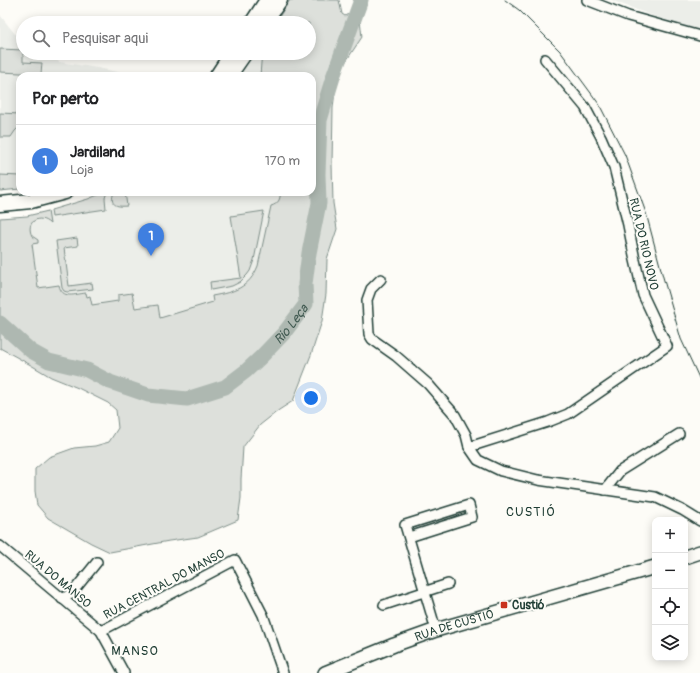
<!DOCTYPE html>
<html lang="pt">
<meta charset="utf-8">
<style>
:root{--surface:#fff;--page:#f2f2f2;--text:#202124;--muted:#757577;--line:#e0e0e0;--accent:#ea580c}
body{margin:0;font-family:Pangolin,sans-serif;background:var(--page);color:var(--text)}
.controls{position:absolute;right:12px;bottom:12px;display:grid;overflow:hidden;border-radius:8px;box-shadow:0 2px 10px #0003}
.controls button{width:36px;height:36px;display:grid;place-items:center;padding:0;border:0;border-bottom:1px solid var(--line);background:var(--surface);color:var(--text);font:20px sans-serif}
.you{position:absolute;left:311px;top:398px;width:14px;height:14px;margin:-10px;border:3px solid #fff;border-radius:50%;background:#1a73e8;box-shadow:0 0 0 6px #1a73e833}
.badge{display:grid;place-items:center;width:26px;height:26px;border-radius:50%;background:var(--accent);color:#fff;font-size:13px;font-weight:700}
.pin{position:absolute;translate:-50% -33px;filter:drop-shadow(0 1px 2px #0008)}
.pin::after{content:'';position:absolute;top:21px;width:14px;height:12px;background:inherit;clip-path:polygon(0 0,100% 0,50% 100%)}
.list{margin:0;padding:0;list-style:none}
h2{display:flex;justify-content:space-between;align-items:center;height:52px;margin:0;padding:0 16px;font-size:17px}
h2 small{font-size:13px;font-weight:400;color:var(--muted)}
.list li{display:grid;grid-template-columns:26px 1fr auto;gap:12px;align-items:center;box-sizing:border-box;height:72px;padding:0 16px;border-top:1px solid var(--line)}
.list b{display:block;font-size:15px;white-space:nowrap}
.list p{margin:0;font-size:13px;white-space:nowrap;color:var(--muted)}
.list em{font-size:13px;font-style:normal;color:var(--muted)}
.icon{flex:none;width:22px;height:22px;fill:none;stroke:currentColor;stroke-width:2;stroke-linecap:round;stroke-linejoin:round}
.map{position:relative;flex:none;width:700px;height:673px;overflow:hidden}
.search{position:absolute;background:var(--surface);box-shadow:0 2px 10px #0003;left:16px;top:16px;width:300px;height:44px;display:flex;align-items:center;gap:10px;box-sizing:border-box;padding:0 14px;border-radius:22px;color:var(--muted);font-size:15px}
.panel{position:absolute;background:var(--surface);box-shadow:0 2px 10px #0003;left:16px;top:72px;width:300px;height:124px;border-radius:12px}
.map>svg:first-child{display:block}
</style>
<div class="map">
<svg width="700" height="673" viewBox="0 0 700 673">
<rect width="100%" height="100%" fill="#fdfcf7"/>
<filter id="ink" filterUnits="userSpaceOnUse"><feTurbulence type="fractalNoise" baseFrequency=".025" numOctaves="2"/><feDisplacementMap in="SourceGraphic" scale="8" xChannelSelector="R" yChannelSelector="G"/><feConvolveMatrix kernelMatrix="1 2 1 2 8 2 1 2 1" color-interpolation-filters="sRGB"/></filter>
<g filter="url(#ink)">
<!-- built -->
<g fill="#eceee9">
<polygon points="611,0 700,0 700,30 658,18"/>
<polygon points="0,15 15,34 23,35 23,53 48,53 59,62 98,68 137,76 20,76 20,182 0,184"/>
<polygon points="251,53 274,53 277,76 235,76"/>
<polygon points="105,192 285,192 254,295 149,328 36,304 27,216 69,206 88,199"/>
</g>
<!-- green -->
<g fill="#dde0db" stroke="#7e8e88">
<path d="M290 0H339L342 14 345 16 348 14 360 19 362 37 354 49 337 75 333 108 332 164 333 203 337 229 327 259 326 294 322 321 311 355 293 401 279 410 260 425 243 447 241 479V498L238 520 198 537 169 541 110 552 91 543 48 518 37 505 35 491V469L49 457 74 448 95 446 109 442 118 428 116 410 108 403 78 388 51 377 29 364 0 348V218L27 216 48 211 50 224C39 213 25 222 32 236L38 240V243L32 244 38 288 59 285C62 300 75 294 86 293L87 297 90 296 92 305 118 301V295L132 293 135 308 158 305 160 318 213 302 212 296C234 292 249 288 258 266L271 206C278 204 281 199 280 192H312V76H260L261 63 262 53H309V23H275Z"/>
<polygon points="0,49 23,50 23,62 42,63 41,74 0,72"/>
<polygon points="0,113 20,114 20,126 15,131 11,137 0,137"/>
<polygon points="0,175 20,176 20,189 0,191"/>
<polygon points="105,192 107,192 105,198 106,209 52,217 51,210 88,199"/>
<path d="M114 192H125L127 206C116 207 109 205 114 192Z"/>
<polygon points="264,211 254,260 250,271 247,275 240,282 232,286 211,290 210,282 241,278 231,216"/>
<polygon points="77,238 78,246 64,248 69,286 92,283 93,289 67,292 64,291 62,288 56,241"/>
</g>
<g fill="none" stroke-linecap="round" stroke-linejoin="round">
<!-- river -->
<path stroke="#aeb8b1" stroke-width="15" id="s1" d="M0 323 31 351 49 361 87 370 110 382 148 395 187 399 225 387 246 371 261 357 284 333 306 304 305 284 309 253 319 203 318 174 320 120 333 77 361 0"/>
<!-- minor casing -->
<g stroke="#1f3d34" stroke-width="12">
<g id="minor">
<polyline points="587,0 628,16 700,36"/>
<polyline points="381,279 371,289 367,300 369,334 372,339 396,356 428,384 455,415 466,435 469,447 478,460 501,471 538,480 655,497 682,510 700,521"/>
<polyline points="469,447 548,422 568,414 667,346 643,295 635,260 628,225 614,167 601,137 585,107 545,59"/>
<polyline points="605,490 620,471 679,434"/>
<polyline points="409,537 472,517 469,505 405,525 436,630"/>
<polyline points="0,546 101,631 124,673"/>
<polyline points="62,599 72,593 97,562"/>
<polyline points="384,605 448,584"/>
<polyline points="101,631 235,560 263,615 283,673"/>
</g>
</g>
<!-- secondary casing -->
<g stroke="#1f3d34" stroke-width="16">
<g id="secondary">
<polyline points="685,557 700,552"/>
<path id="s2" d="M325 673 394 645 436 630 655 567"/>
</g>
</g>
<!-- primary casing -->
<g stroke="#1f3d34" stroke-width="17">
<g id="primary">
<polyline points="252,23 267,0"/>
<polyline points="264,23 280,0"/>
<polyline points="217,76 232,53"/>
<polyline points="229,76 245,53"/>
<polyline points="0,204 31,201 65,192"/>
</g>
</g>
<!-- minor -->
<use href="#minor" stroke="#fdfcf7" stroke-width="9"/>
<!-- secondary -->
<use href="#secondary" stroke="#fdfcf7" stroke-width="13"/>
<!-- primary -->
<use href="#primary" stroke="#fdfcf7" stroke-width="14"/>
<!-- tram -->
<polyline stroke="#1f3d34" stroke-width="1" points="505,0 519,10 560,51 599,104 625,155 646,213 663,277 681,339 700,380"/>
</g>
</g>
<!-- markers -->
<rect fill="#c8321e" stroke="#fdfcf7" stroke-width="1.5" x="500" y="601" width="8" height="8" rx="2"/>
<g text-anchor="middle" stroke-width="4" stroke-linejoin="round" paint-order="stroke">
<!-- street labels -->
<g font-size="12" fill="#1f3d34" stroke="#fdfcf7">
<text transform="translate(644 244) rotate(77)" y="4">RUA DO RIO NOVO</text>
<text transform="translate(58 579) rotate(40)" y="4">RUA DO MANSO</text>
<text transform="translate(164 584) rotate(-28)" y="4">RUA CENTRAL DO MANSO</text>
<text dy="4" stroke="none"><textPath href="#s2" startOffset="138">RUA DE CUSTIÓ</textPath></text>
</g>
<!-- poi labels -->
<g font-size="12" font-weight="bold" fill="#1f3d34" stroke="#fdfcf7" text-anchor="start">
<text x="512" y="609">Custió</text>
</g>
<!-- water labels -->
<g font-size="13" font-style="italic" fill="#435c53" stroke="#fdfcf7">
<text dy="5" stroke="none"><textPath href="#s1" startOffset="338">Rio Leça</textPath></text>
</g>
<!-- neighbourhood labels -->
<g font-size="13" letter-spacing="1" fill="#1f3d34" stroke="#fdfcf7">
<text x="531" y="516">CUSTIÓ</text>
<text x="135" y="655">MANSO</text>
</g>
</g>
</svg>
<div class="controls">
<button>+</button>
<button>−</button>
<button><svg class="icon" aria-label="locate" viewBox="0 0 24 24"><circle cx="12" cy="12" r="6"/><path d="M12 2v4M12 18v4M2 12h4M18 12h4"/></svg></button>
<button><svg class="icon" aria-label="layers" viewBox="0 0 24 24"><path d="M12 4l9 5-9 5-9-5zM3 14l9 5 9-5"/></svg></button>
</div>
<div class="you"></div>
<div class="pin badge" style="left:151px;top:256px;background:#3f7fe0">1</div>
<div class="search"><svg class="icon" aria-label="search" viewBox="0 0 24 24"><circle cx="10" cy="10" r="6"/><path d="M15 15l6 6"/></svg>Pesquisar aqui</div>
<section class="panel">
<h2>Por perto<small></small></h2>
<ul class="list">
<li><span class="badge" style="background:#3f7fe0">1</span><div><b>Jardiland</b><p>Loja</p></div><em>170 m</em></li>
</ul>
</section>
</div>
